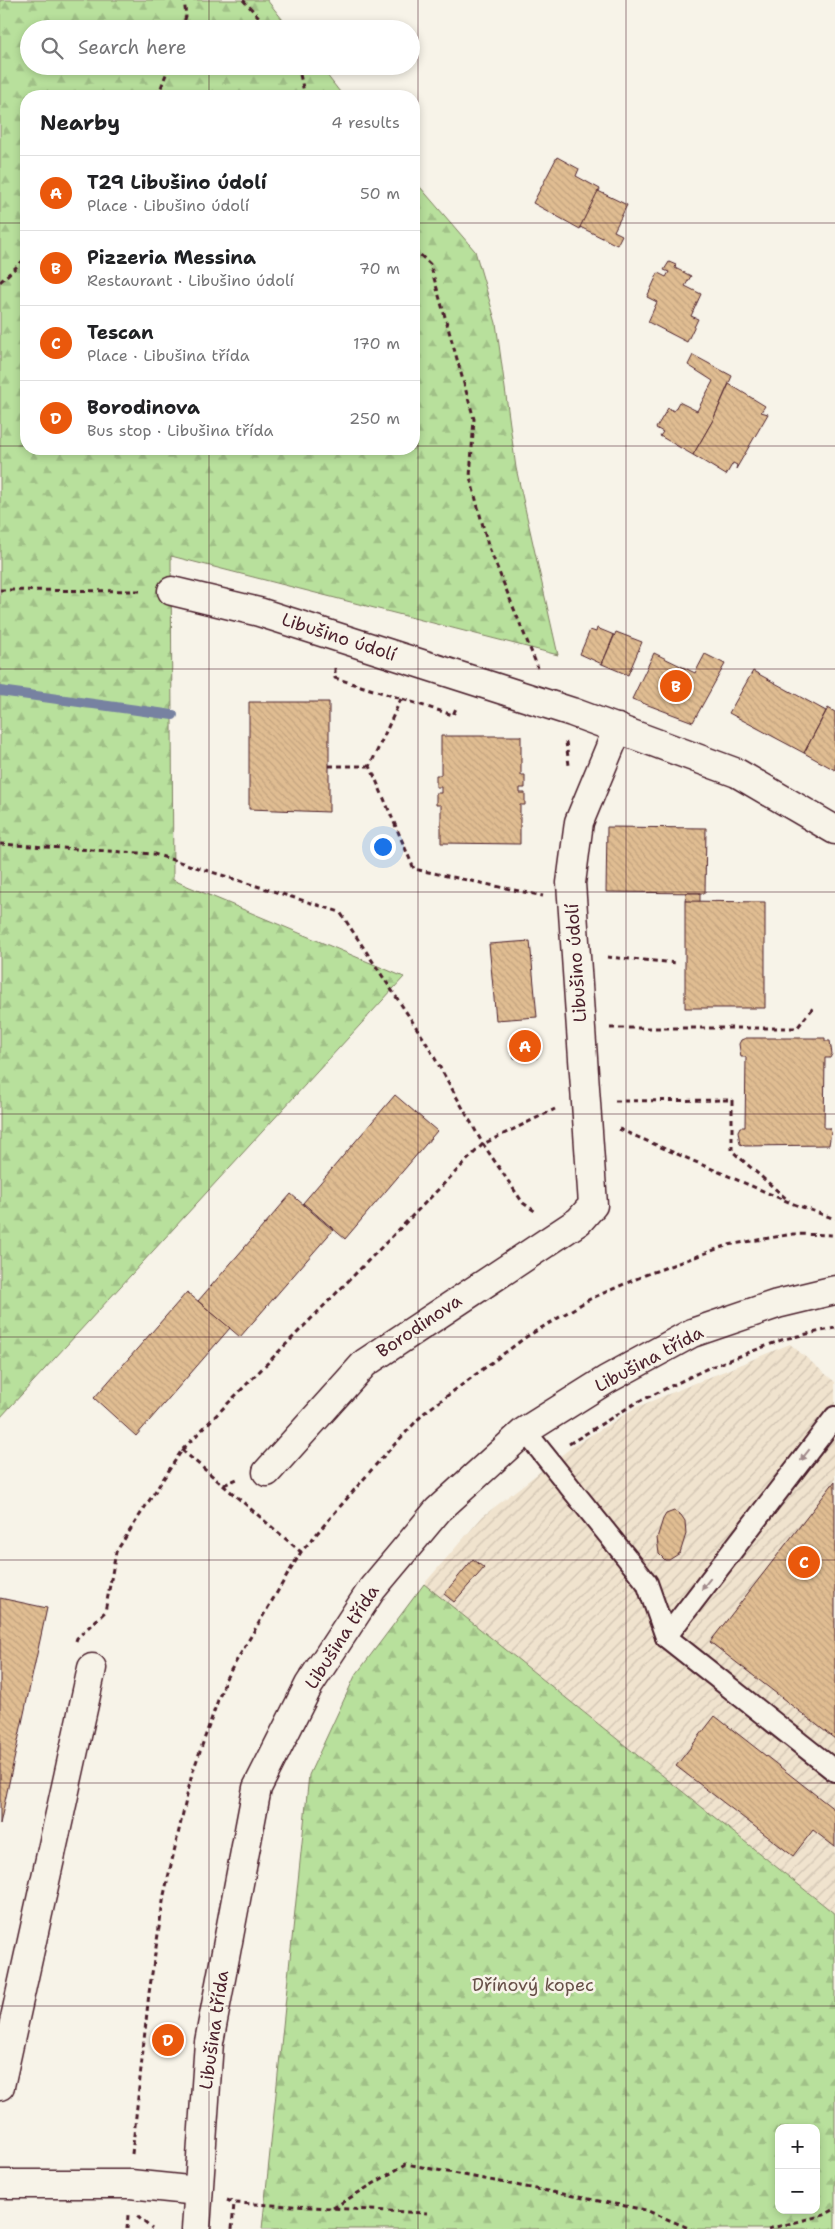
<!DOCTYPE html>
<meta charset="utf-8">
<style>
:root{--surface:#fff;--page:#f6f6f6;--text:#202124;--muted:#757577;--line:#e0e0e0;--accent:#ea580c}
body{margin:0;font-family:"Shantell Sans",sans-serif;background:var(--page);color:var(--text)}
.controls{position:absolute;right:15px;bottom:15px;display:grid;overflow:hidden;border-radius:10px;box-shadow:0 2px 8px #0003}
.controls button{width:45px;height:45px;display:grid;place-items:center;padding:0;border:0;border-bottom:1px solid var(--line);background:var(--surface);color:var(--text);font:25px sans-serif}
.you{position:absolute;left:382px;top:846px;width:18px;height:18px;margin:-12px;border:4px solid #fff;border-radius:50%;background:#1a73e8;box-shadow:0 0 0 8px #1a73e833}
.badge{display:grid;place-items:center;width:32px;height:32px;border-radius:50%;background:var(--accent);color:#fff;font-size:16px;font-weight:700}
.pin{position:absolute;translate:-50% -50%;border:2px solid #fff;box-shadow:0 1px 5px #0006}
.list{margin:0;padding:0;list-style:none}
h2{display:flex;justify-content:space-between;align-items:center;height:65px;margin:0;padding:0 20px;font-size:21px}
h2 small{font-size:16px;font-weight:400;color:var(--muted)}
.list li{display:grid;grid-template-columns:32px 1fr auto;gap:15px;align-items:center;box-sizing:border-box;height:75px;padding:0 20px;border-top:1px solid var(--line)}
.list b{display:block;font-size:19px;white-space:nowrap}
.list p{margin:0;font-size:16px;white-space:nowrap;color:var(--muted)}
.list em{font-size:16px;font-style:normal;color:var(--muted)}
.icon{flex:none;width:28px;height:28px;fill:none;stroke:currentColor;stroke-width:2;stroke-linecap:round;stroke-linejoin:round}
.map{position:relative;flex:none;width:835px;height:2229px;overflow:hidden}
.search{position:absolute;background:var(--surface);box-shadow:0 2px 8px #0003;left:20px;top:20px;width:400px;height:55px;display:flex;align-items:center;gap:12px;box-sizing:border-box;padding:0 18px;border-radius:28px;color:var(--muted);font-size:19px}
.panel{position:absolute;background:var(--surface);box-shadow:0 2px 8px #0003;left:20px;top:90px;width:400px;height:365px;border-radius:20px}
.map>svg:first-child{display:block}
</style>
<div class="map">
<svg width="835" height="2229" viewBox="0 0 835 2229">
<defs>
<pattern id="industrial-furrows" width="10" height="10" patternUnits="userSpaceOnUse" patternTransform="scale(1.25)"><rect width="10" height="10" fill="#f0e3ce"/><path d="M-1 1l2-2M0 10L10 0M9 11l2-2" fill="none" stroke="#cfc2b1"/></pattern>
<pattern id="forest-firs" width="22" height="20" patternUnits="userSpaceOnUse" patternTransform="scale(1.25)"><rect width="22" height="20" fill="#b8e09c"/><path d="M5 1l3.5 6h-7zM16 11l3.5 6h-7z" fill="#a0c087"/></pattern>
<pattern id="building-back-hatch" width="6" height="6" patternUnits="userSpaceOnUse" patternTransform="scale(1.25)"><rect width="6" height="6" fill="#e0bd92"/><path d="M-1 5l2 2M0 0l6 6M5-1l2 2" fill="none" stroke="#c2a27e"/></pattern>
</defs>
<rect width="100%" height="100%" fill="#f7f3e8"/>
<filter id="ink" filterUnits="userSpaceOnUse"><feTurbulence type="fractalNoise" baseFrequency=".02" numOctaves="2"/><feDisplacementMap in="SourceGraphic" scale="10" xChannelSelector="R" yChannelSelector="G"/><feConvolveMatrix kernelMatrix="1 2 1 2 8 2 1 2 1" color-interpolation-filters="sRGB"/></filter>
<g filter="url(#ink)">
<!-- industrial -->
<polygon fill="url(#industrial-furrows)" points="790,1344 835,1382 835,1914 424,1584 483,1516 572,1447 637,1407"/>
<!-- forest -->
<g fill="url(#forest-firs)" stroke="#818064" fill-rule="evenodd">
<polygon points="0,0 267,0 290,29 29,29 29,66 320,66 343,96 26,96 26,449 414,449 414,180 475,251 496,323 516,468 558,655 171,556 173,880 404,977 0,1418"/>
<path d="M424 1584 835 1914V2229H262L309 1775 355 1676ZM779 2128H816V2210H779Z"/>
</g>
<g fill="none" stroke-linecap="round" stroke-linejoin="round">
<!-- stream -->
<polyline stroke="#7782a1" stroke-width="10" points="0,691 173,715"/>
</g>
<!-- building -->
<g fill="url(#building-back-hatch)" stroke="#4a1f2b">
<polygon points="557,157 579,169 576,176 600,189 580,229 533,203"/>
<polygon points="598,191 627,205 614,231 622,235 617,245 580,227"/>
<polygon points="669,262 676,265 675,268 691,276 685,286 701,294 691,316 698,319 687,342 648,322 657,302 647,297 658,273 666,277 669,272 664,270"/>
<polygon points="693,355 732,376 713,420 693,455 660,436 663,432 656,428 668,408 674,411 679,402 697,411 713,381 688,365"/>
<polygon points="729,384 765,406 761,412 768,414 736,469 737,465 733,463 726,475 693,455 713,420"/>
<polygon points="597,628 614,635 602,664 580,654 590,630 596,632"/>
<polygon points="616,632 642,642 628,675 602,664"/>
<polygon points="654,653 695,673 705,654 725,664 693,722 632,699"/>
<polygon points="753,671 826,711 804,753 729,713"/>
<polygon points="249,702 329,702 329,812 249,809"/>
<polygon points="828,708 835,712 835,770 804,753"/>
<polygon points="441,736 521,736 521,775 525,775 525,788 520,788 520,793 525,793 525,805 520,805 520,844 441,843 441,805 436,805 436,793 441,793 441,787 436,787 436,775 441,775"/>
<polygon points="607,827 706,828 705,893 606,892"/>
<polygon points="686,893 700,893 700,902 685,901"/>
<polygon points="685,901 765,902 765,1008 685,1008"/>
<polygon points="530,941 537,1017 496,1020 489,944"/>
<polygon points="536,1033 537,1058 514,1058 513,1034"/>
<polygon points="746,1038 825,1038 825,1041 830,1041 832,1054 830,1058 825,1058 824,1128 829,1128 831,1132 829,1145 745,1146 740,1144 738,1131 740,1127 745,1127 746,1057 741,1057 739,1044 741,1040"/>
<polygon points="395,1095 437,1131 345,1239 303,1203"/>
<polygon points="291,1194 333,1230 240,1337 198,1301"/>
<polygon points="187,1292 230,1328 136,1436 94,1398"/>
<polygon points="835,1481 835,1739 710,1642"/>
<polygon points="674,1511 681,1515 685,1521 686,1534 680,1553 669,1560 665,1560 659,1554 657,1538 663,1519 666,1514"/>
<polygon points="473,1559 484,1568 454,1602 444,1594"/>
<polygon points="0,1598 47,1608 0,1824"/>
<polygon points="715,1716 835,1810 835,1847 813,1830 793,1856 676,1766"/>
</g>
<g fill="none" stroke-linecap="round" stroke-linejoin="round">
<!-- service casing -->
<g stroke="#4a1f2b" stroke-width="24">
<g id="service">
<polyline points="525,1431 647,1583 666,1637 835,1771"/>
<polyline points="666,1637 835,1417"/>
</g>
</g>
<!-- minor casing -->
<g stroke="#4a1f2b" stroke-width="31">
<g id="minor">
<polyline points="172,591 259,612 572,712 737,773 835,830"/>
<polyline points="267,1472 365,1363 579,1221 593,1205 571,883 579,822 618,728"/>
<polyline points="0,2086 92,1668"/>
<polyline points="0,2184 130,2184 198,2191"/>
</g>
</g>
<!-- tertiary casing -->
<g stroke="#4a1f2b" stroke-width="31">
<polyline id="tertiary" points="196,2229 209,2042 257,1788 309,1685 372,1589 438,1510 525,1431 606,1380 692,1333 777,1304 835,1290"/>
</g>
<!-- path -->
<g stroke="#4a1f2b" stroke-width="3" stroke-dasharray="5 4" stroke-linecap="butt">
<polyline points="243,0 270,29"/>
<polyline points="182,29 186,16 184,0"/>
<polyline points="298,66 305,96"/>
<polyline points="158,96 169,66"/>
<polyline points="414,249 430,264 474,419 470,477 488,545 538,668"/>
<polyline points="0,282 26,258"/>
<polyline points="0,590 142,591"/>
<polyline points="335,668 335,678 453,715 457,706"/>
<polyline points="401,699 370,766 414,869 543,896"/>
<polyline points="566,742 569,765"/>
<polyline points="329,766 370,766"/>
<polyline points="0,844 154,854 340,912 424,1039 483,1144 523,1203 536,1212"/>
<polyline points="607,957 678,963"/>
<polyline points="610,1028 797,1028 813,1008"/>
<polyline points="615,1101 732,1100 732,1151 789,1201"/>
<polyline points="619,1129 791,1203 835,1219"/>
<polyline points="569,1444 634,1404 706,1369 784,1339 835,1328"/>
<polyline points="182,1450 301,1552"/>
<polyline points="224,1485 237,1479"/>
<polyline points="76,1641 77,1638 105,1612 116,1552 182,1450 483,1144 555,1109"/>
<polyline points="132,2154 149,1993 164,1895 192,1774 225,1680 301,1552 380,1460 424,1413 526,1337 590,1299 645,1275 728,1245 793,1234 835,1235"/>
<polyline points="227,2200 234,2203 427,2213"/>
<polyline points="333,2208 406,2164 646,2210 691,2229"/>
<polyline points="137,2216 152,2229"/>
<polyline points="127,2229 128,2215"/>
<polyline points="232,2229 234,2203"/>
<polyline points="768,2229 824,2215 835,2209"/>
</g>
<!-- service -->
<use href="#service" stroke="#f7f3e8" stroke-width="20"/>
<!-- minor -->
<use href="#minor" stroke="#f7f3e8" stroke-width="28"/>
<!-- tertiary -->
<use href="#tertiary" stroke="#f7f3e8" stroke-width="28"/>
</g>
<!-- one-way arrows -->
<defs><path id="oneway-solid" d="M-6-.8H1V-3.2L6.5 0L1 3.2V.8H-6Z" transform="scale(1.25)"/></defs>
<g fill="#a0898a">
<use href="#oneway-solid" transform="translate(805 1455) rotate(128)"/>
<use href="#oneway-solid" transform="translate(706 1584) rotate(128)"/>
</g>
</g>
<!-- grid -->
<path fill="none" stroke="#4a1f2b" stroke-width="1" stroke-opacity="0.55" d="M209 0V29M418 0V2229M626 0V2229M209 66V96M0 223H26M414 223H835M0 446H26M414 446H835M209 449V2229M0 669H835M0 892H835M0 1114H835M0 1337H835M0 1560H835M0 1783H835M0 2006H835"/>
<g text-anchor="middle" stroke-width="5" stroke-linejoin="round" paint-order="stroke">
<!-- street labels -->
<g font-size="18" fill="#4a1f2b" stroke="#f7f3e8">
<text transform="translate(339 637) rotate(18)" y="6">Libušino údolí</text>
<text transform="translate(576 963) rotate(-94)" y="6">Libušino údolí</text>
<text transform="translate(419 1326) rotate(-34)" y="6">Borodinova</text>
<text transform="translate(649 1359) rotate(-28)" y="6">Libušina třída</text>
<text transform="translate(342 1637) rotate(-57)" y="6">Libušina třída</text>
<text transform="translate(214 2030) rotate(-82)" y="6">Libušina třída</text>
</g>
<!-- park labels -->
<g font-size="18" fill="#664f47" stroke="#f7f3e8">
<text x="533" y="1991">Dřínový kopec</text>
</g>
</g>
</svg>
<div class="controls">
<button>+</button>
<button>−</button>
</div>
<div class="you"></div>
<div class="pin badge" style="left:525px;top:1046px">A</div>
<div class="pin badge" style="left:676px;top:686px">B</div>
<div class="pin badge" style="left:804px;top:1562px">C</div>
<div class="pin badge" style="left:168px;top:2040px">D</div>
<div class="search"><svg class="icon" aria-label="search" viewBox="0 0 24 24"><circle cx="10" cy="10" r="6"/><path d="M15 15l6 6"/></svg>Search here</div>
<section class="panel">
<h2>Nearby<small>4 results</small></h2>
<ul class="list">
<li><span class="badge">A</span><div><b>T29 Libušino údolí</b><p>Place · Libušino údolí</p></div><em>50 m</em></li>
<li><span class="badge">B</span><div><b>Pizzeria Messina</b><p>Restaurant · Libušino údolí</p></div><em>70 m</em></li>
<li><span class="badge">C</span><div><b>Tescan</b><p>Place · Libušina třída</p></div><em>170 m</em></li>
<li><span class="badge">D</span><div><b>Borodinova</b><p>Bus stop · Libušina třída</p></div><em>250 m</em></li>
</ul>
</section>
</div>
